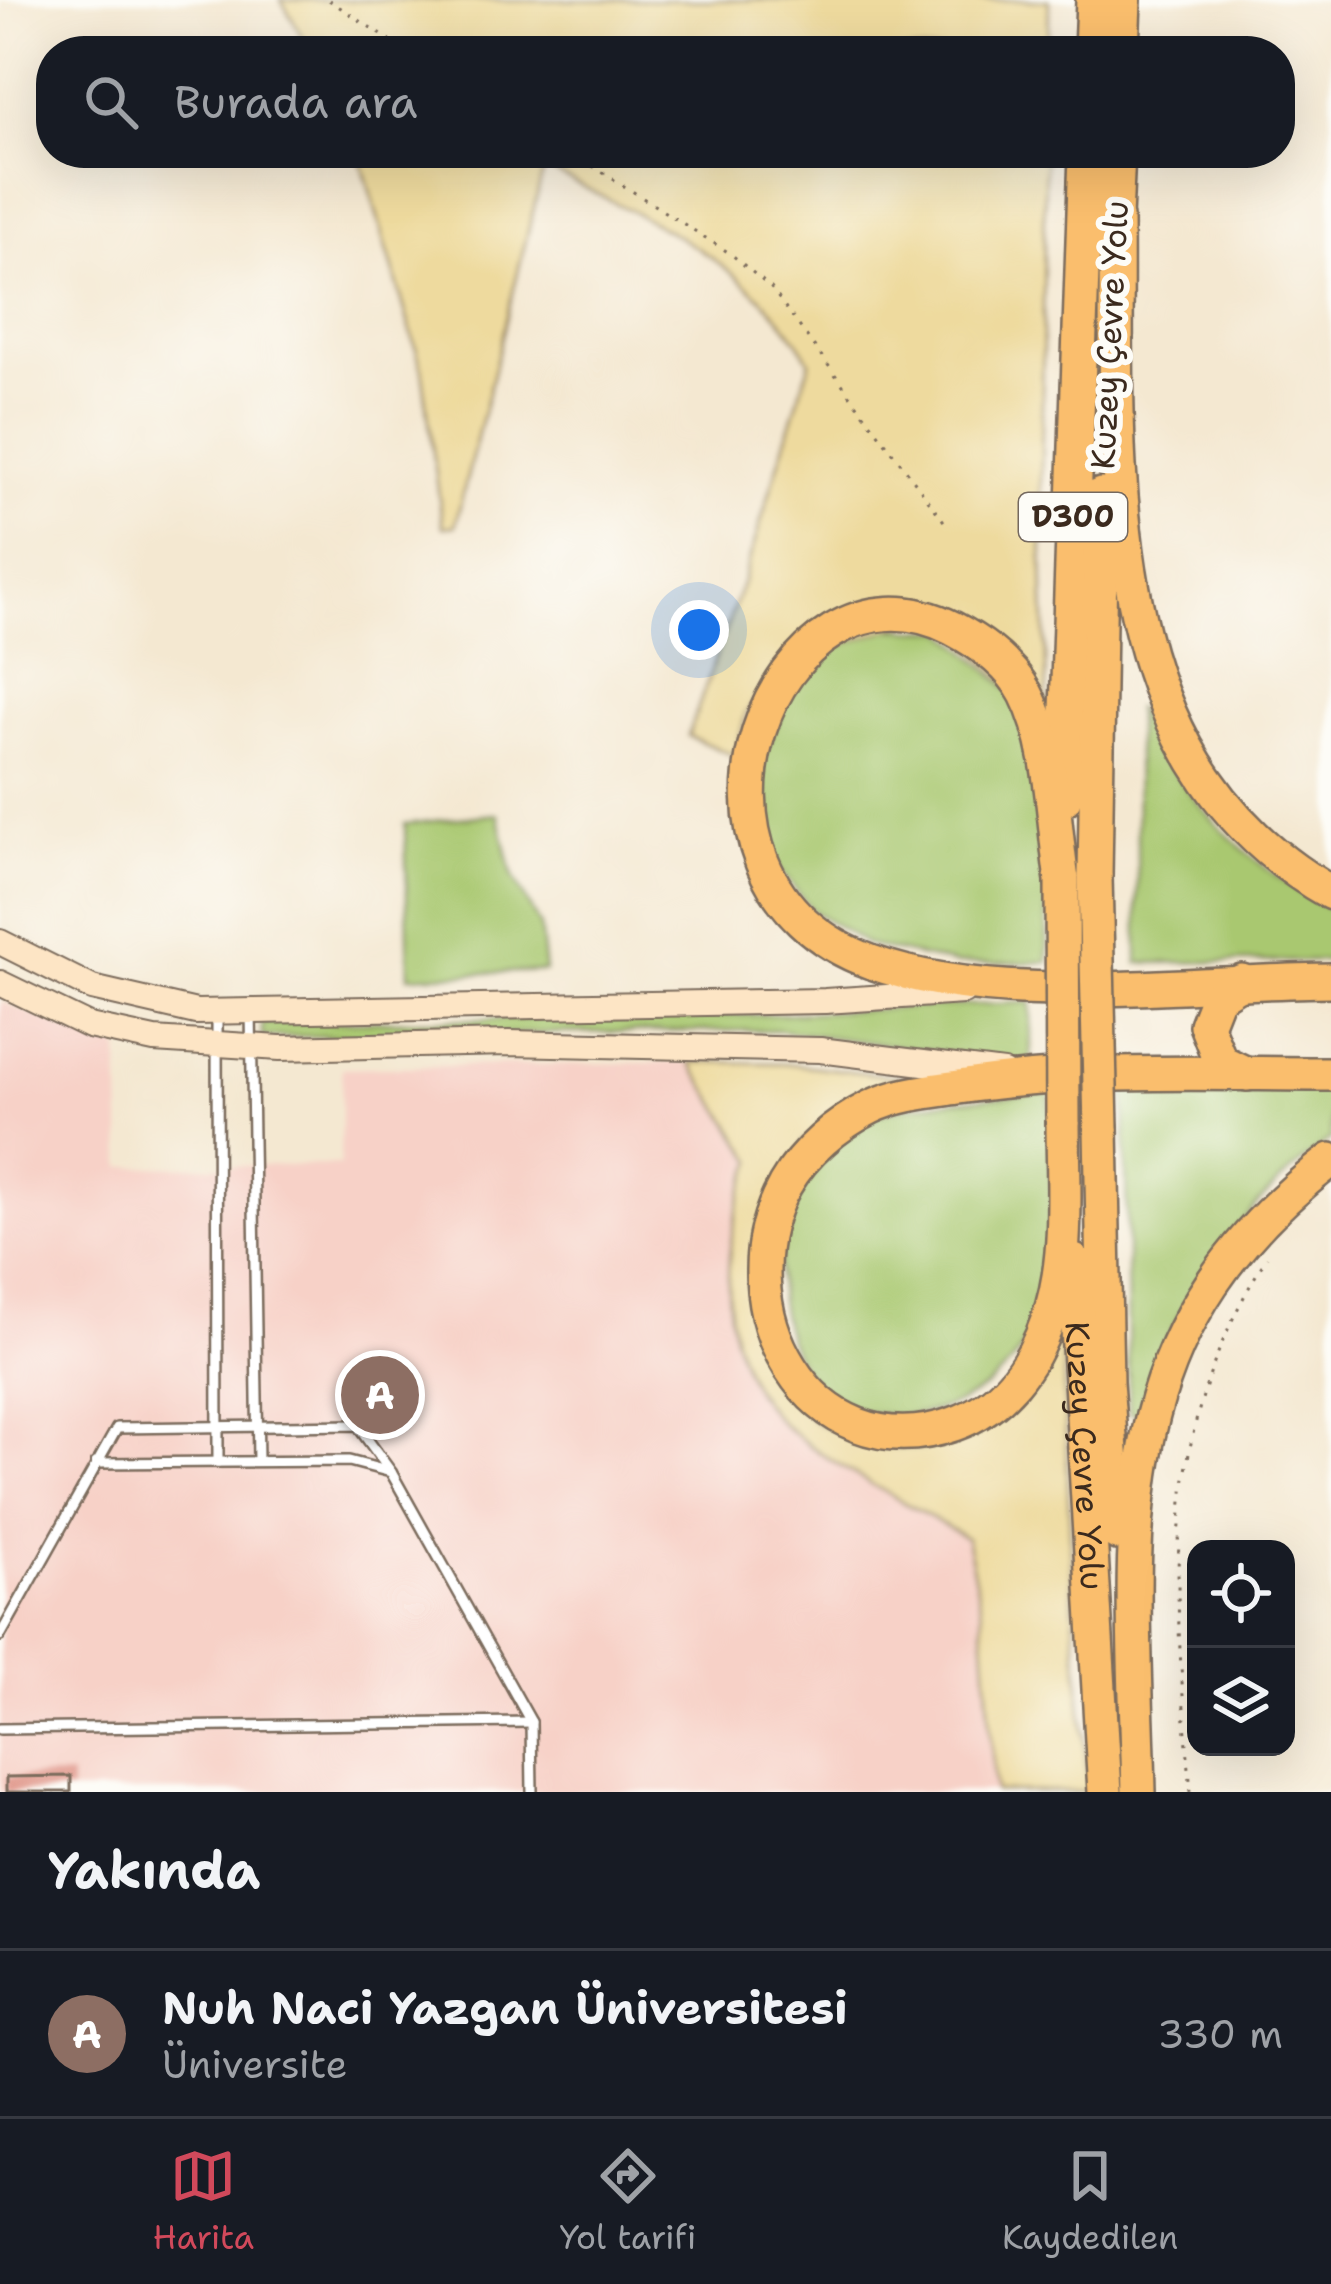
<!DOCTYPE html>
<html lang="tr">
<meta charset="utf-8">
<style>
:root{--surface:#171b24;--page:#242831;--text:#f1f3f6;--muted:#9ea1a6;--line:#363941;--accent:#d1495b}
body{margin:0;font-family:"Shantell Sans",sans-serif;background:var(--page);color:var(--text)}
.controls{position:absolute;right:36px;bottom:36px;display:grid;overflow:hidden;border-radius:24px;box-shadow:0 12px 48px #0002}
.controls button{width:108px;height:108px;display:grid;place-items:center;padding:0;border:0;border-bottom:3px solid var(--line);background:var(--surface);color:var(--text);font:60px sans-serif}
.you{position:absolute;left:699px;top:630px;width:42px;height:42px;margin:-30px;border:9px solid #fff;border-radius:50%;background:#1a73e8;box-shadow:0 0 0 18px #1a73e833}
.badge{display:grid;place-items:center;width:78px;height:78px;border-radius:50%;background:var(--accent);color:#fff;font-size:39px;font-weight:700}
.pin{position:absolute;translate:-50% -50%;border:6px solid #fff;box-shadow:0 3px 12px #0006}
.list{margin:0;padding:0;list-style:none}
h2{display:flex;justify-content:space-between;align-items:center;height:156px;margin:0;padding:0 48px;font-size:51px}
h2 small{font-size:39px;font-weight:400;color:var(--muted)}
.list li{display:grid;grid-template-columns:78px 1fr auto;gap:36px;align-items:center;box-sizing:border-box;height:168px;padding:0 48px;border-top:3px solid var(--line)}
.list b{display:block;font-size:45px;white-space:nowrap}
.list p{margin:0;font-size:39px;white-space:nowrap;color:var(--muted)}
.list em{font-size:39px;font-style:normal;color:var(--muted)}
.icon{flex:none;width:66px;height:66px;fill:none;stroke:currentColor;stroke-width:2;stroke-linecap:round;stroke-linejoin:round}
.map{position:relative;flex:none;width:1331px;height:1792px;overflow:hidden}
.search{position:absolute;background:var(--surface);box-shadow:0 12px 48px #0002;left:36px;right:36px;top:36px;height:132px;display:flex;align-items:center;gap:30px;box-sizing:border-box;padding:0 42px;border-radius:48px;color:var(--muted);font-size:45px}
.sheet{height:324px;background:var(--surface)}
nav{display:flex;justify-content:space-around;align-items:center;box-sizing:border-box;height:168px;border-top:3px solid var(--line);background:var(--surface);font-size:33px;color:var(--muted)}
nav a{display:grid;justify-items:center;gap:6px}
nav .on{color:var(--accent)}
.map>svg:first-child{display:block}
</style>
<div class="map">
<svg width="1331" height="1792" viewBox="0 0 1331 1792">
<rect width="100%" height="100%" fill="#fdfcf7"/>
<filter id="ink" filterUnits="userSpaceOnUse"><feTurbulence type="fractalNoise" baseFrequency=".00833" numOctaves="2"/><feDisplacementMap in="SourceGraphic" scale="24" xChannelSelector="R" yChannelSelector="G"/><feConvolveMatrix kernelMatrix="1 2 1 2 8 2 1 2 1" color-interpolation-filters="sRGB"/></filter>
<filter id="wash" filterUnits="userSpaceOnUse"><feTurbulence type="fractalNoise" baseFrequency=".004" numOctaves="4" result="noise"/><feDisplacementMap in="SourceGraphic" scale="48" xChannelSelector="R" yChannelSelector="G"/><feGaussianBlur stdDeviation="2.7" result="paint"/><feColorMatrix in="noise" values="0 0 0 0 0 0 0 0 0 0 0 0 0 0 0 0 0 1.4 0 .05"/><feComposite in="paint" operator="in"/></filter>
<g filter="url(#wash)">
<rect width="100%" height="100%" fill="#f4e8d1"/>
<!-- built -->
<polygon fill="#f7d1c7" points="0,1001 119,1047 122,1167 340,1165 342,1068 690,1062 754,1161 736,1205 728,1259 733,1327 754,1387 789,1429 966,1538 982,1612 995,1792 0,1792"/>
<!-- green -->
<g fill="#a9c870" stroke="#727947" stroke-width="3">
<polygon points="866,628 945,631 1018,698 1043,808 1048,962 956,964 868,945 813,911 776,865 756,776 799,668"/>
<path d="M1136 706C1179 796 1243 863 1331 910V961L1138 963Z"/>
<polygon points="498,814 512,875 540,926 545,971 409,976 405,824"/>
<polygon points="1031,1002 1031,1064 778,1030 262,1037 262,1023 760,1015"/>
<path d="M1331 1079V1139C1234 1210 1175 1300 1139 1414L1129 1413 1125 1083Z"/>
<path d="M1050 1092C1050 1157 1061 1278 1030 1335 998 1394 936 1424 871 1412 863 1411 851 1410 844 1407 772 1367 765 1263 797 1197 809 1173 852 1122 878 1114 931 1098 995 1099 1050 1092Z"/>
</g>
<!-- sand -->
<g fill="#eeda9e" stroke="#94825e" stroke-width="3">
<polygon points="281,0 1049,0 1048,51 311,51"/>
<path d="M359 153H1045L1041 496 1048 726 938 613 775 667 746 714 735 756 688 736 742 584 810 361C751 259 644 219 544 167L455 526 443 527 422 369Z"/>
<path d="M690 1062 784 1063 919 1079 803 1141 758 1335 783 1392 815 1422 880 1448 922 1449 947 1443 1062 1340 1073 1609 1089 1792H995L982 1612 966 1538C910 1504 835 1469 786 1427 713 1362 717 1243 754 1161Z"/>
</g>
<g id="blocks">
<!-- building -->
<polygon fill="#df9285" points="71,1776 71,1792 6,1792 6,1777"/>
</g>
</g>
<g filter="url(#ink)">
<use href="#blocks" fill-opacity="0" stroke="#7c6c5d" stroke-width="3"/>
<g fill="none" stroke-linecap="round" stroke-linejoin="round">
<!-- lane casing -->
<g stroke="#7c6c5d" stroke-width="14">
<g id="lane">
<polyline points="251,1011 258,1461"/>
<polyline points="217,1012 218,1462"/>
<polyline points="96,1463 349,1461 391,1472"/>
<polyline points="0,1636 117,1428 357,1425 391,1472 531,1722 532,1792"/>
<polyline points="0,1729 531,1722"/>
</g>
</g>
<!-- secondary casing -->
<g stroke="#7c6c5d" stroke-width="28">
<g id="secondary">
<polyline points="0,942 92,988 196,1012 825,1001 963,992"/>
<polyline points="0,983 89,1026 154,1040 280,1048 509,1043 820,1050 1003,1073"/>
</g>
</g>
<!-- highway casing -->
<g stroke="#7c6c5d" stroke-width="38">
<g id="highway">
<polyline points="1091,51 1093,0"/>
<polyline points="1122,51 1124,0"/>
<path d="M1116 218C1119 454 1088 756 1331 893"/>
<polyline points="1114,239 1118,153"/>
<polyline points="1064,799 1086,153"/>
<polyline points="1095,877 1101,495"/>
<path d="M1062 880C1053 821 1053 747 1026 694 1011 665 981 643 952 628 775 539 642 879 871 962 1003 1009 1190 981 1331 980"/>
<polyline points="1242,981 1217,997 1206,1025 1220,1061 1247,1074"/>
<path d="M1063 1122C1063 1185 1070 1260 1048 1320 1032 1367 1002 1407 954 1424 809 1475 719 1303 785 1185 804 1152 837 1124 871 1107 898 1094 931 1091 959 1087 1082 1068 1207 1074 1331 1074"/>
<polyline points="1101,1128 1106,1382 1117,1533"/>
<path id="s1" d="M1074 1261 1105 1792"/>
<path d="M1139 1792C1133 1534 1100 1338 1331 1160"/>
</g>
</g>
<!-- path -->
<g stroke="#7c6c5d" stroke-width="3" stroke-dasharray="3 9" stroke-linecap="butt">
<polyline points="329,0 406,51"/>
<polyline points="572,153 731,254 771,288 949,528"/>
<path d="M1191 1792C1174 1591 1155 1436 1267 1257"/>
</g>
<!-- lane -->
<use href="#lane" stroke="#fff" stroke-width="9"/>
<!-- secondary -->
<use href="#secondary" stroke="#fde5c5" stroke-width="24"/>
<!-- highway -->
<use href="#highway" stroke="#fabe6d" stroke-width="33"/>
<!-- highway-bridge casing -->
<g stroke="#7c6c5d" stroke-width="38" stroke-linecap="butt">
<g id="highway-bridge">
<polyline points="1095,877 1101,1128"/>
<polyline points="1062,880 1063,1122"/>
</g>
</g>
<!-- highway-bridge -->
<use href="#highway-bridge" stroke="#fabe6d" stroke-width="33"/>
</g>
</g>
<g text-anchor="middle" stroke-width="12" stroke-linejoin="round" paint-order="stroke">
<!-- shield labels -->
<rect fill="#fdfcf7" stroke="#75695f" stroke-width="3" x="1019" y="493" width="108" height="48" rx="9"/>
<g font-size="30" font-weight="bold" fill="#3b2a1e">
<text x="1073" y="527">D300</text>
</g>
<!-- street labels -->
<g font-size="33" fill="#3b2a1e" stroke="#fdfcf7">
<text transform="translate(1109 335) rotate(-87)" y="12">Kuzey Çevre Yolu</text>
<text dy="12" stroke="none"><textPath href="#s1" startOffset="195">Kuzey Çevre Yolu</textPath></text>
</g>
</g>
</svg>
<div class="controls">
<button><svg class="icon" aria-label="locate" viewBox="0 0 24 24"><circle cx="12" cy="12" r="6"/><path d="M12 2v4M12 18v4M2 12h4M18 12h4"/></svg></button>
<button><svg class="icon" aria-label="layers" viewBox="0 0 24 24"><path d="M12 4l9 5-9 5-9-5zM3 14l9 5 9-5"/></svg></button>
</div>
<div class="you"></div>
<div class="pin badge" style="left:380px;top:1395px;background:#8d6e63">A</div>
<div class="search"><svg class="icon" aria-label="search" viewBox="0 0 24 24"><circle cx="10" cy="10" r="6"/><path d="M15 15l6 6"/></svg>Burada ara</div>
</div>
<section class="sheet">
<h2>Yakında<small></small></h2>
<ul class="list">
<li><span class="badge" style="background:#8d6e63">A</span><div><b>Nuh Naci Yazgan Üniversitesi</b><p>Üniversite</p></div><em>330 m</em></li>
</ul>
</section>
<nav>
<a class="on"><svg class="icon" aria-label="map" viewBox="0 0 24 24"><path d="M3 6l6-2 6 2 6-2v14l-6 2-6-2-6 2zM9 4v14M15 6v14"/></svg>Harita</a>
<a><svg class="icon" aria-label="directions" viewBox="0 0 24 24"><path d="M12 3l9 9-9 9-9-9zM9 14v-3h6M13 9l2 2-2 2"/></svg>Yol tarifi</a>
<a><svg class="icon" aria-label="saved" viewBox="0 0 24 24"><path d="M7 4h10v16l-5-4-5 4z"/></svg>Kaydedilen</a>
</nav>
